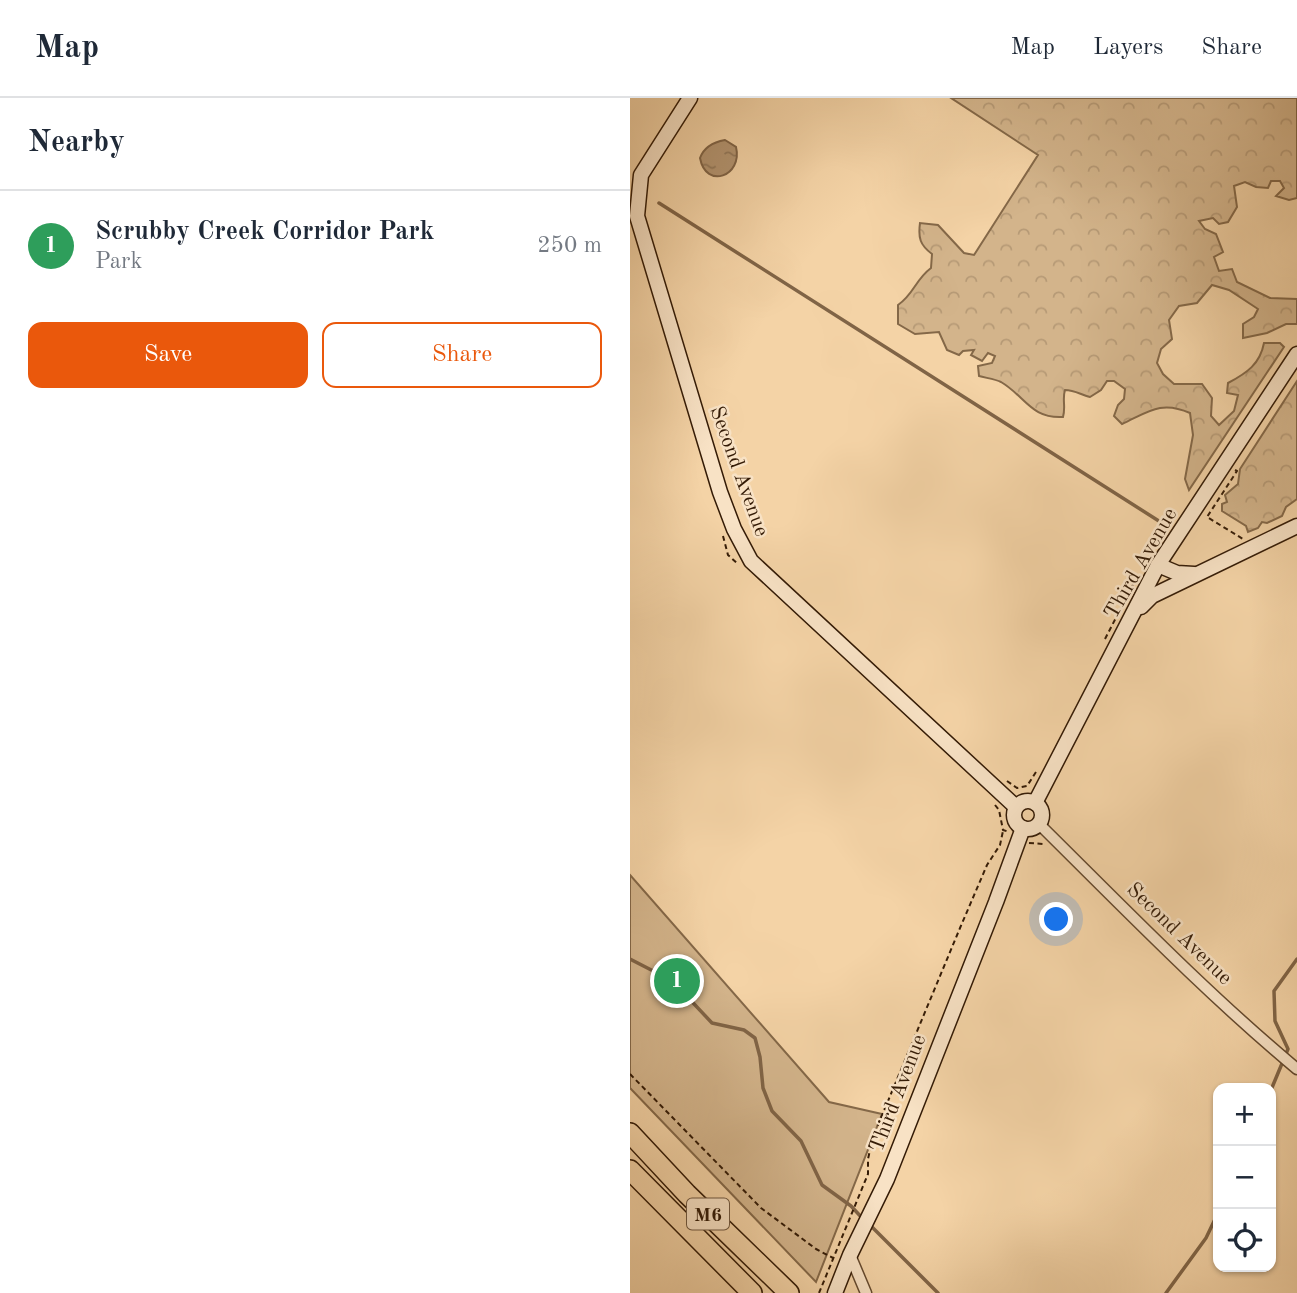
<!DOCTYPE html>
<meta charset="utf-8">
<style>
:root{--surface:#fff;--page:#f2f2f3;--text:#1f2937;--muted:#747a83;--line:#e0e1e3;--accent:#ea580c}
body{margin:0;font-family:"Old Standard TT",serif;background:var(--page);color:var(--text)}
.controls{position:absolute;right:21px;bottom:21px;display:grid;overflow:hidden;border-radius:14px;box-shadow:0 2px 5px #0004}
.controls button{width:63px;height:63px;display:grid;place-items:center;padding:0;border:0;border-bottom:2px solid var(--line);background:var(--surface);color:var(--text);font:35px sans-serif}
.you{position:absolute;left:427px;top:822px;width:24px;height:24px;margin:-18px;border:5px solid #fff;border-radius:50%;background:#1a73e8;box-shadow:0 0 0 10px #1a73e833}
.badge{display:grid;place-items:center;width:46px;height:46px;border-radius:50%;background:var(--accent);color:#fff;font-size:23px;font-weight:700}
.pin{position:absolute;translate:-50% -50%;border:4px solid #fff;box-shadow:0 2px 7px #0006}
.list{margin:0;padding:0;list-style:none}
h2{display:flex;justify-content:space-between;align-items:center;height:91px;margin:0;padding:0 28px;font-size:30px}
h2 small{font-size:23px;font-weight:400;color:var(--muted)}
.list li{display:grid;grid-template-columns:46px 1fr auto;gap:21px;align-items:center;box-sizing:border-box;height:112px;padding:0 28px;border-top:2px solid var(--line)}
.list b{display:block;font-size:26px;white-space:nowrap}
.list p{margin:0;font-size:23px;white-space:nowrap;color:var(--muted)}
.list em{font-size:23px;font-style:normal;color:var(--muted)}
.actions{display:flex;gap:14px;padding:21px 28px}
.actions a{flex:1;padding:16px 0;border:2px solid var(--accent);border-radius:14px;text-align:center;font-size:24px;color:var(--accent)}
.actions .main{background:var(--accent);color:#fff}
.icon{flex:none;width:38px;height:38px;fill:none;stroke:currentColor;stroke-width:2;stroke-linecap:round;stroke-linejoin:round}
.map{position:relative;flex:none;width:667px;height:1195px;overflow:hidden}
header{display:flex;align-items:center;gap:42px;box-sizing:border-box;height:98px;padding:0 35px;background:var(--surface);border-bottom:2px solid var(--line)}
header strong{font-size:33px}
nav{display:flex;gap:38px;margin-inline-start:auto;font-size:24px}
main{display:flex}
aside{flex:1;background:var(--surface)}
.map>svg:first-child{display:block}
</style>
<header>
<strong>Map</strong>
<nav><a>Map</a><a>Layers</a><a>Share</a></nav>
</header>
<main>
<aside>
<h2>Nearby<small></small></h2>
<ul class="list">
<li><span class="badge" style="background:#2e9e5b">1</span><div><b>Scrubby Creek Corridor Park</b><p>Park</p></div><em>250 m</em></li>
</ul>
<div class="actions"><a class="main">Save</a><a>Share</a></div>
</aside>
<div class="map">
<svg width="667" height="1195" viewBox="0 0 667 1195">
<defs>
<pattern id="forest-crowns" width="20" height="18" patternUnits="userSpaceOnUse" patternTransform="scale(1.75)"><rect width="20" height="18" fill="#d3b48b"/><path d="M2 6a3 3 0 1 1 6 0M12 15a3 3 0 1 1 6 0" fill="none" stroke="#b69a76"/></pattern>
<pattern id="water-ripples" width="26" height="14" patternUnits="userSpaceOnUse" patternTransform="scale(1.75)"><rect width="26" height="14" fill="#b39470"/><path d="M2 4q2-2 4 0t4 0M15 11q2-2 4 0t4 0" fill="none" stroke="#92785a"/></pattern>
</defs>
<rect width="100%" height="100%" fill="#f4d3a6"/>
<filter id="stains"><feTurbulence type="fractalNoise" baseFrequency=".00286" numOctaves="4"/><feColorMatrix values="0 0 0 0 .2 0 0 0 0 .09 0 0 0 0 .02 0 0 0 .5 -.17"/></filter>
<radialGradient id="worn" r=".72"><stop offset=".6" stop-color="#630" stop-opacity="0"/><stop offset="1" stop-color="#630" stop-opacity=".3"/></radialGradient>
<!-- forest -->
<g fill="url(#forest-crowns)" stroke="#846848" stroke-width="2">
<path d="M321 0H667V100L659 102 646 98 654 90 650 83H641L638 90 626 89 615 84 604 88 607 109 598 124 589 126 583 120 569 123 575 131 586 136 593 154 584 159 589 173 602 171 607 184 640 200 667 201V226H656L637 235 613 240V226L624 219 628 211 599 192 582 187 567 205 549 208 539 222 542 241 531 251 527 265 533 276 544 286H572L582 300 581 318 589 327 604 313 608 297 597 295 598 285C617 275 630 266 634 245H650L654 249 559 392 555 381 563 337 560 315C531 302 518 314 492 326L484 318 488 307 494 301 495 291 484 283H477L471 292 460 299C451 297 445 292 435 292 432 301 436 309 433 319 401 321 395 298 371 284 365 281 356 280 349 278L348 268 362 265 365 258 358 255 352 263 341 257 344 252 333 253 329 257 317 252 309 234 285 236 268 226V207C284 196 285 182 301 170L302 156C290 147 288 140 290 125L308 127 334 155 344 157 408 57Z"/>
<polygon points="667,283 667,401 656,409 652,418 637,425 632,424 628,430 618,434 616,428 592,413 592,406 597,404 595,397 608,386 610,371"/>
</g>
<!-- park -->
<polygon fill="#d3b48b" stroke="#846848" stroke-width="2" points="0,777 199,1004 252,1016 186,1184 0,990"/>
<!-- water -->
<path fill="url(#water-ripples)" stroke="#806446" stroke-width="2" d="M95 42 106 49C113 78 76 92 70 60 74 49 84 44 95 42Z"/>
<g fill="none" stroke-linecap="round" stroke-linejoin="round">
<!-- stream -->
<g stroke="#806446" stroke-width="3.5">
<polyline points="29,105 532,425"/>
<polyline points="0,861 31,877 50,891 82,925 114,932 125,940 130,959 133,990 142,1013 171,1043 192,1087 221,1108 234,1122"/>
<polyline points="641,992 658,951 645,923 644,893 667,861"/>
<polyline points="240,1127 308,1195"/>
<polyline points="536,1195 576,1140 588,1115"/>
</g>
<!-- street casing -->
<g stroke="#64492e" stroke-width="13">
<g id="street">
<path d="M409 726C493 809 576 895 667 971"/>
<polyline points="220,1157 236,1195"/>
</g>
</g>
<!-- secondary casing -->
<g stroke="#341b06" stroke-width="17">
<g id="secondary">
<polyline points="60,0 11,77 7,118 90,394 104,431 121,463 386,709"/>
<polyline points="528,467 547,475 564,476"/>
<polyline points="511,509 522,498 667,428"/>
<circle cx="398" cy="717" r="14"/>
<polyline points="405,705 528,467 667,256"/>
<polyline points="205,1195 220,1157 257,1081 366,804 393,730"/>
</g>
</g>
<!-- highway casing -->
<g stroke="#341b06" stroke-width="22">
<g id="highway">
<polyline points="0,1035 57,1096 159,1195"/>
<polyline points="0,1072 122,1195"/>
</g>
</g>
<!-- path -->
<g stroke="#341b06" stroke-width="2" stroke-dasharray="5 3.5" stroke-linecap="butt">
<polyline points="605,372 607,373 577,419 613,441"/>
<polyline points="93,438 98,457 108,466"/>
<polyline points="475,541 509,475"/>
<polyline points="377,683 387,690 397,688 406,674"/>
<polyline points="365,707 369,712 373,732 379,734"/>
<polyline points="399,745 414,746"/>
<polyline points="0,976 131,1110 186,1151 203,1160"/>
<polyline points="189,1195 238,1076 238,1061 243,1039 330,830 357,767 370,747 373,733"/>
</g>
<!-- street -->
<use href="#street" stroke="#f8e2c5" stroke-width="10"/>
<!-- secondary -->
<use href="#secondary" stroke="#f8e2c5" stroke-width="14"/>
<!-- highway -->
<use href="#highway" stroke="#f4d3a6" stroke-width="19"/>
</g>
<g text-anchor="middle" stroke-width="5" stroke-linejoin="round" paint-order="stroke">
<!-- shield labels -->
<rect fill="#f8e2c5" stroke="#6f573f" stroke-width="2" x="57" y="1100.5" width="42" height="31" rx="5"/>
<g font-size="19" font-weight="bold" fill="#341b06">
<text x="78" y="1123">M6</text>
</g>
<!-- street labels -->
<g font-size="21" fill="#341b06" stroke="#f8e2c5">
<text transform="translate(110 373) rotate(70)" y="7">Second Avenue</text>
<text transform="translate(510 465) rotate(-60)" y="7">Third Avenue</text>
<text transform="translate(550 835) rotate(44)" y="7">Second Avenue</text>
<text transform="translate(267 995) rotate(-69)" y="7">Third Avenue</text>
</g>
</g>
<rect width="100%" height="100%" filter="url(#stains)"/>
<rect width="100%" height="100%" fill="url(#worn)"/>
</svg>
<div class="controls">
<button>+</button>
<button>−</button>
<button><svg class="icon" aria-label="locate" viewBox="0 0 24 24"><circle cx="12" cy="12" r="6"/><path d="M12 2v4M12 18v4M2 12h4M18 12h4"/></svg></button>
</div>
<div class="you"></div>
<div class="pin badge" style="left:47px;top:883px;background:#2e9e5b">1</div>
</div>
</main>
